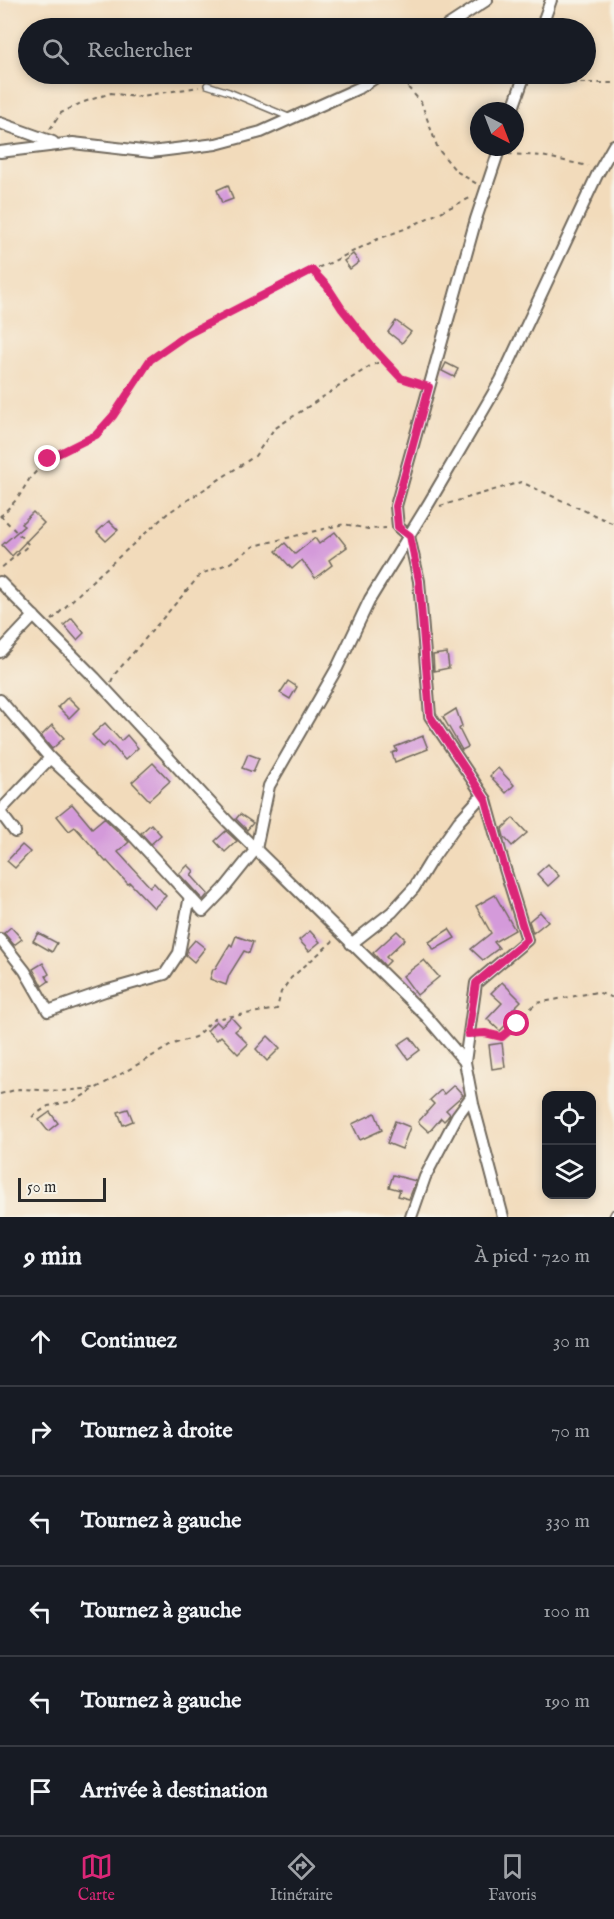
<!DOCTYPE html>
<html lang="fr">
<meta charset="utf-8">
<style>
:root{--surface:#171b24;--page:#20242c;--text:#f1f3f6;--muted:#9ea1a6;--line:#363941;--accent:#db2777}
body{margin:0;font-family:"IM FELL English",serif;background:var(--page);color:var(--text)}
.controls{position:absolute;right:18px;bottom:18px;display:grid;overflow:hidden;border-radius:12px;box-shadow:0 3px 9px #0003}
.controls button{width:54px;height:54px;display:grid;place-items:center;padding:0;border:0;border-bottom:2px solid var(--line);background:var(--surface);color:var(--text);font:30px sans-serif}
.compass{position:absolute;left:470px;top:102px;width:54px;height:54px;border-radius:50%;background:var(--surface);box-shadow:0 3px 9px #0003;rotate:138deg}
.scale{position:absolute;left:18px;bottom:15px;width:88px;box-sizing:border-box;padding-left:6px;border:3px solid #2b2b2b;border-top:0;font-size:16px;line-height:21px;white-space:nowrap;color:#2b2b2b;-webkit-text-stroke:4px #f7f3e8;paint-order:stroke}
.stop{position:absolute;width:18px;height:18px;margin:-14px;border:4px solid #db2777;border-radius:50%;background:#fff}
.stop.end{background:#db2777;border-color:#fff;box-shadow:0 2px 6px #0008}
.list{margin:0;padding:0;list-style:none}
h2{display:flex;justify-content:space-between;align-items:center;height:78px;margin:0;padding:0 24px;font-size:26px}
h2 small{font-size:20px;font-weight:400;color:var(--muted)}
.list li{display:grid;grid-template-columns:39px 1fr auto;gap:18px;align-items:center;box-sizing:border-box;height:90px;padding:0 24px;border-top:2px solid var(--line)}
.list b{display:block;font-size:22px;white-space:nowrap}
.list em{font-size:20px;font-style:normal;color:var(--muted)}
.icon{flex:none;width:33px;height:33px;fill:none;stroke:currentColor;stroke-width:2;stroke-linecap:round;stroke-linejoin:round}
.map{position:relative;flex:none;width:614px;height:1217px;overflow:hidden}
.search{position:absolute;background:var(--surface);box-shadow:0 3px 9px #0003;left:18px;right:18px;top:18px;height:66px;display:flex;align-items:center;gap:15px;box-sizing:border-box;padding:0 21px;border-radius:33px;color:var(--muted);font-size:22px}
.sheet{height:618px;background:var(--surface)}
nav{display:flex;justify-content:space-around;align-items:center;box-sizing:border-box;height:84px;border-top:2px solid var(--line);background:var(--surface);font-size:16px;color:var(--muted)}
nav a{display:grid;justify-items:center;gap:3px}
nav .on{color:var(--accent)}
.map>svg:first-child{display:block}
</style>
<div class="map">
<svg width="614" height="1217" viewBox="0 0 614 1217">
<rect width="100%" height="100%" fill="#f7f3e8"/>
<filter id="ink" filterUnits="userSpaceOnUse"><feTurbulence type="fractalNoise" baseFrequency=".0167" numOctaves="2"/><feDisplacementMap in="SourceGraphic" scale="12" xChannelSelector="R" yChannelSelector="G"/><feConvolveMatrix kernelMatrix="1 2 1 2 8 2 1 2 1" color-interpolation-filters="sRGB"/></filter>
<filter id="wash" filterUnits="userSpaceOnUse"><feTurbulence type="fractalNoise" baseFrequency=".008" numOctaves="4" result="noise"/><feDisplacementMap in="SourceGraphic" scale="24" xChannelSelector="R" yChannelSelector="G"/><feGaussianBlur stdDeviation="1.35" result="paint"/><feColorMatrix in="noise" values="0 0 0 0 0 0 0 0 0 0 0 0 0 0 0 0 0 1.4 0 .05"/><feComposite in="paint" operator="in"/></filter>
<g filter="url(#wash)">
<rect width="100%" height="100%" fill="#f2dbbb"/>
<g id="blocks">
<!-- building -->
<g fill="#d49ada">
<polygon points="228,185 233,199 222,203 217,190"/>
<polygon points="353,254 359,262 350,269 344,261"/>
<polygon points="396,321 411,332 402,343 388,332"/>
<polygon points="446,363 458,369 454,377 442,371"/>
<polygon points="33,512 44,523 12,556 2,545 24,526 21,524"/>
<polygon points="109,521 118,530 106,541 97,532"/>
<polygon points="335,532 347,547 329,560 332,565 315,578 302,560 292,569 276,551 285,543 295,554 315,538 319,544"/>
<polygon points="72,618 84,633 77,640 64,625"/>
<polygon points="447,653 449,668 434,671 433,655"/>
<polygon points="288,681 297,687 290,699 280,693"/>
<polygon points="68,697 79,708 69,718 58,707"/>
<polygon points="456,709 462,726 459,729 468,747 462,750 443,717"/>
<polygon points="105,723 121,741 127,735 138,748 125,760 109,742 103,747 92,735"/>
<polygon points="52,725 64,738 52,749 41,736"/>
<polygon points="423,736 428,749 395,762 392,753 397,751 395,747"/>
<polygon points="248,754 259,758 253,772 242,768"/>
<polygon points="153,763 170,781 149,800 132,782"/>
<polygon points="498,768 514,785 506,793 490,776"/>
<polygon points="72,804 92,828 104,818 129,842 118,852 150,887 154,883 166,896 154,908 130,883 128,884 107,861 106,862 75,827 69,831 57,816"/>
<polygon points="240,814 253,823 247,830 236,819"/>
<polygon points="513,818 527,833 512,846 504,837 502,829"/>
<polygon points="151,824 161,835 151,844 141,833"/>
<polygon points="226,831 237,841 225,852 215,841"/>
<polygon points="22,845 30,852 15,868 7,861"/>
<polygon points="548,864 559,876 548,886 537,874"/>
<polygon points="188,865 194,871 191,875 208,894 203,900 179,874"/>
<polygon points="495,895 515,930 494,942 499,948 483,960 471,949 491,933 476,906"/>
<polygon points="540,912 548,921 533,933 529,921"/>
<polygon points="11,927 22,939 14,945 4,933"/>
<polygon points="449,929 455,938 434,950 429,942"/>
<polygon points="310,931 320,942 309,951 299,940"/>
<polygon points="397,931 405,939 386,957 390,961 385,966 373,953"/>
<polygon points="38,933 57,943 52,952 33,941"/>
<polygon points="236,936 253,942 249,953 244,951 229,975 226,985 210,979 213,969 215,969 230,944 232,946"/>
<polygon points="195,940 205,948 194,962 186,955 188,948"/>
<polygon points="424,960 439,977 417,995 403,976"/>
<polygon points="43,963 49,974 46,976 49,981 42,986 33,969"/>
<polygon points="502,982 521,1001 513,1009 517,1013 500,1031 487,1019 502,1003 491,993"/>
<polygon points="231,1017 240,1027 235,1031 248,1044 238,1054 221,1036 217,1040 207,1031 216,1021 221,1026"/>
<polygon points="268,1036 280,1048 267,1061 256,1049"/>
<polygon points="410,1037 420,1050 408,1059 398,1045"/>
<polygon points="502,1043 505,1067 492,1069 489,1045"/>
<polygon points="454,1085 463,1095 446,1110 450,1114 447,1118 444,1121 441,1118 429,1132 418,1122 434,1104 430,1100 441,1090 444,1094"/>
<polygon points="128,1109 133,1121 123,1125 118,1112"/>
<polygon points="50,1112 58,1123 48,1131 39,1120"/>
<polygon points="375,1113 382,1130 360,1140 352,1124"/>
<polygon points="395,1121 410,1127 402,1149 387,1143"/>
<polygon points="393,1175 416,1181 409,1199 398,1196 400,1190 389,1187"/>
</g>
</g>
</g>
<g filter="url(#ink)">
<use href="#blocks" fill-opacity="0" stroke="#71695d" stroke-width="1.5"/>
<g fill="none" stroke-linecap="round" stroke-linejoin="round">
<!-- service casing -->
<g stroke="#71695d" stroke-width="8">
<g id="service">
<polyline points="207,85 229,92 291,118"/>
<polyline points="612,1217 614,1213"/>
</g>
</g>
<!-- minor casing -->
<g stroke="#71695d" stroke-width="14">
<g id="minor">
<polyline points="444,28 487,0"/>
<polyline points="541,28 551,0"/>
<polyline points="512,111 525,74"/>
<polyline points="0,123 53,142"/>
<polyline points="500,147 476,219 396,506 398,527 409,536 419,581 430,716 486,800 505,869 527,940 476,983 465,1062 473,1104 503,1217"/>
<polyline points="0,152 73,143 151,152 216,144 261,132 361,87 381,74"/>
<polyline points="0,582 95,678 228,822 426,1016 465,1062"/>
<polyline points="0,652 34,616"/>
<polyline points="0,700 50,758"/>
<polyline points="0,811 50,758 127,829 203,911 224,889 256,849 269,786 337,668 370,599 429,503 501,380 597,175 614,145"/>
<polyline points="0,812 15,832"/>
<polyline points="0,939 25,971 48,1011 105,991 165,974 179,953 190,896"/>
<polyline points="351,944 392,912 414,888 430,862 459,821 478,800 486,800"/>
<polyline points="411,1217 425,1177 457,1116 471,1097"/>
</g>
</g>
<!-- path -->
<g stroke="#71695d" stroke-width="2" stroke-dasharray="4.5 4.5" stroke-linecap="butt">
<polyline points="396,74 421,102 438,149 456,171 477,184"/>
<polyline points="536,77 567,83 614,83"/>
<polyline points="50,129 61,113 81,103 111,93 135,97 199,87"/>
<polyline points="508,154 542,156 588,166"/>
<polyline points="312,271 327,286 342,310 372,347 401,378 420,384"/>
<polyline points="440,506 521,482 614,524"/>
<polyline points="0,515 29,545 0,569"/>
<polyline points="0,517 18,498 30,478 48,459 96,435 113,416 150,360 186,335 312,270 330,263 378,239 407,228 472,197"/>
<polyline points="52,620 92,581 168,513 255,456 274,429 370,366 385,360"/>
<polyline points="111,682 114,675 201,574 230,563 254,546 344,524 368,529 386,528"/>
<polyline points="480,1033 502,1037 517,1024 524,1014 537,1003 597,992 614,998"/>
<polyline points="0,1094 19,1089 62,1091 95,1088"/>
<polyline points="32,1117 48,1106 74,1101 173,1044 195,1037 214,1019 277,1009 281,992 291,978 333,941"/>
</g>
<!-- service -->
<use href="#service" stroke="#fff" stroke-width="5"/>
<!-- minor -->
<use href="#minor" stroke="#fff" stroke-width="10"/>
</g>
</g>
<g fill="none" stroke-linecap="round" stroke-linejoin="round" filter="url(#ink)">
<!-- route -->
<polyline stroke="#db2777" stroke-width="8" points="48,459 96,435 113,416 150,360 186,335 312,270 327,286 342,309 372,347 401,378 429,387 396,506 398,527 410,536 419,581 430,716 486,800 505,869 527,940 476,983 468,1034 485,1033 502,1037 517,1024"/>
</g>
</svg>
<div class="controls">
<button><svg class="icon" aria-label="locate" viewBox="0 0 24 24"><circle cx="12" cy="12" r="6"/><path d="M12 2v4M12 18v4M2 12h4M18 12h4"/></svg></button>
<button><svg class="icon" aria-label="layers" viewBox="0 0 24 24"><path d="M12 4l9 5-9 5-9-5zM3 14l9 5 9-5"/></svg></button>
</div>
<svg class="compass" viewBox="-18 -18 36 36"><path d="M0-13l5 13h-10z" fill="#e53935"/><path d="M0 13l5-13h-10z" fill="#9ea1a6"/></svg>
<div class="scale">50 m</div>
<div class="stop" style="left:517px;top:1024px"></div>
<div class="stop end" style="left:48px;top:459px"></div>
<div class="search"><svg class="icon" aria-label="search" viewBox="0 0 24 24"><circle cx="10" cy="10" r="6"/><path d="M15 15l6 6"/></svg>Rechercher</div>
</div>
<section class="sheet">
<h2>9 min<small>À pied · 720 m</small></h2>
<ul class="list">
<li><svg class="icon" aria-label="ahead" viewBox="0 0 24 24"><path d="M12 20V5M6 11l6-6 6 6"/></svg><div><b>Continuez</b></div><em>30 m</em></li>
<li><svg class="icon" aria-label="right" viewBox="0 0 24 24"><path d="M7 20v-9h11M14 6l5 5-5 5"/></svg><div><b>Tournez à droite</b></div><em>70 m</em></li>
<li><svg class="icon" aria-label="left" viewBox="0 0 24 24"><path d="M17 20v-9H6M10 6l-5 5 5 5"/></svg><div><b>Tournez à gauche</b></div><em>330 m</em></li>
<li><svg class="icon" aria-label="left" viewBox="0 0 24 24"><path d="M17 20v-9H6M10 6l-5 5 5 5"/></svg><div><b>Tournez à gauche</b></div><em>100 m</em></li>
<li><svg class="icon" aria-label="left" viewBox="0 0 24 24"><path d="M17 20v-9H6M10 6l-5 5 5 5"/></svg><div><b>Tournez à gauche</b></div><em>190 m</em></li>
<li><svg class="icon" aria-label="arrive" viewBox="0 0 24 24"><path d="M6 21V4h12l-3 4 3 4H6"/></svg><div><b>Arrivée à destination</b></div></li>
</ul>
</section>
<nav>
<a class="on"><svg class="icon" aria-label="map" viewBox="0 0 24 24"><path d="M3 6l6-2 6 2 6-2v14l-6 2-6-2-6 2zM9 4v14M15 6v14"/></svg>Carte</a>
<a><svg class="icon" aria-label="directions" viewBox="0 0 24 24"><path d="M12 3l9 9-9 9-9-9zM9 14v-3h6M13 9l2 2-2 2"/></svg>Itinéraire</a>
<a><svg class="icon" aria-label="saved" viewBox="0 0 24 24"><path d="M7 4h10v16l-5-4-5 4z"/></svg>Favoris</a>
</nav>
